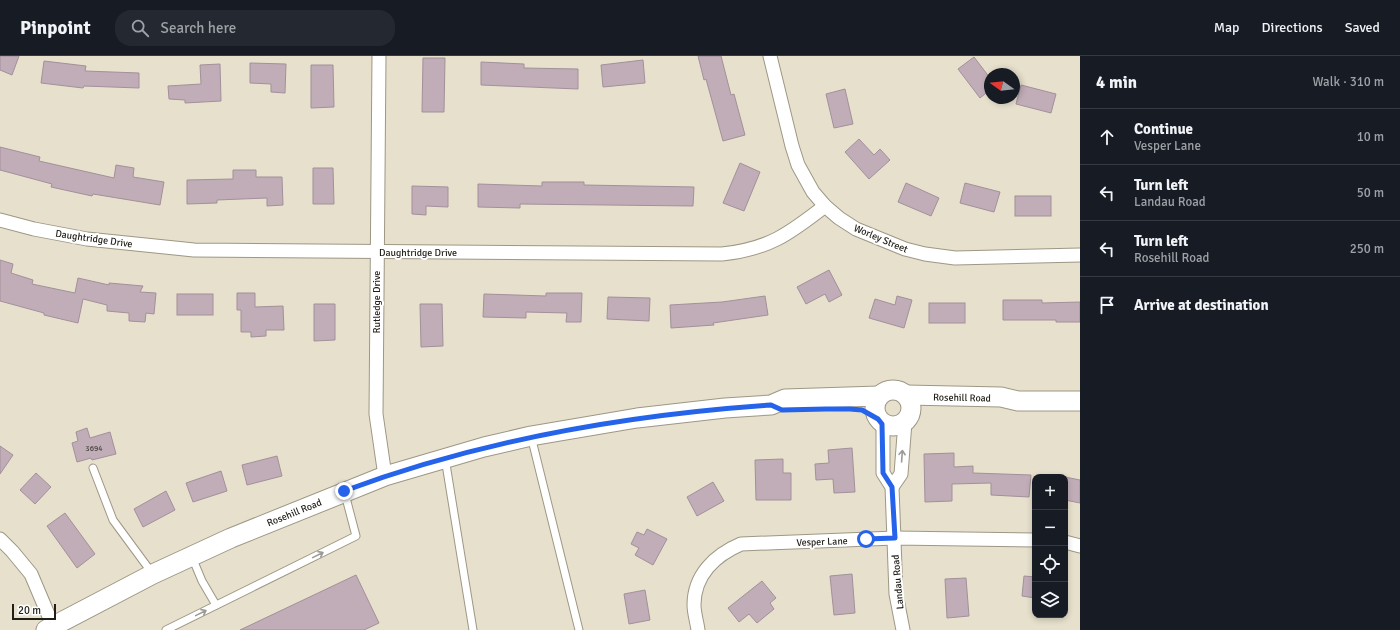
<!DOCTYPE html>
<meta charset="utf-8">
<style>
:root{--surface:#171b24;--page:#242831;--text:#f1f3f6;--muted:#9ea1a6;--line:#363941}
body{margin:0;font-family:Signika,sans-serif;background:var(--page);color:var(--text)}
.controls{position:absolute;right:12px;bottom:12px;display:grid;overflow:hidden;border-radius:8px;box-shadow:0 2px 6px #0003}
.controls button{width:36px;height:36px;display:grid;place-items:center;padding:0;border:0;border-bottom:1px solid var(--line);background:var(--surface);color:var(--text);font:20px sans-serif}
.compass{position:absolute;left:984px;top:12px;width:36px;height:36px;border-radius:50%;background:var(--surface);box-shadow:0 2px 6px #0003;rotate:285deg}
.scale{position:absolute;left:12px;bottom:10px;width:44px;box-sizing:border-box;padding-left:4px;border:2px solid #201e17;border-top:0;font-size:11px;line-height:14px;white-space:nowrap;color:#201e17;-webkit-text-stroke:3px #fff;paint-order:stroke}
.stop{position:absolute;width:12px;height:12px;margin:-9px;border:3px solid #2563eb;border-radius:50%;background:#fff}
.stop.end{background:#2563eb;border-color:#fff;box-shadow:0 1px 4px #0008}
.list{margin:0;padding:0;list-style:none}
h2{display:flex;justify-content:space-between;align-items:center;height:52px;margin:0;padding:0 16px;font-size:17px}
h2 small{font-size:13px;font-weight:400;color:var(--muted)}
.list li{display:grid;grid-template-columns:26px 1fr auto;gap:12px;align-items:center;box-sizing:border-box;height:56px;padding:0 16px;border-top:1px solid var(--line)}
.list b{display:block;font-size:15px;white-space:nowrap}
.list p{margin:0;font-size:13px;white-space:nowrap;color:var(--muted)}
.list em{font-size:13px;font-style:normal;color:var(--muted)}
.icon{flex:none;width:22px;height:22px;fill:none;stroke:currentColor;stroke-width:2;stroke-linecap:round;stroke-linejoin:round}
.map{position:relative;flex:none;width:1080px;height:574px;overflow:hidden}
header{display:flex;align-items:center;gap:24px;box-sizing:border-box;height:56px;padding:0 20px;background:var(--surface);border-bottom:1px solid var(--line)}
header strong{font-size:19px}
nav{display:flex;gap:22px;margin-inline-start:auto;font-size:14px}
.search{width:280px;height:36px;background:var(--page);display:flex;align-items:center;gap:10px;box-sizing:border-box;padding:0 14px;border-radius:16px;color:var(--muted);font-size:15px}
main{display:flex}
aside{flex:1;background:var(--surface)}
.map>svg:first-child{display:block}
</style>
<header>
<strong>Pinpoint</strong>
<div class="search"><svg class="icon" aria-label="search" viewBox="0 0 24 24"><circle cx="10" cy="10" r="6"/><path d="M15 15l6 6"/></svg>Search here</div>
<nav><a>Map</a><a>Directions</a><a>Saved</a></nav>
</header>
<main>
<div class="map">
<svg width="1080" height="574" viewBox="0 0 1080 574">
<rect width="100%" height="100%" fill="#e6e0cc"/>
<!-- building -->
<g fill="#c1adb8" stroke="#a3909a">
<polygon points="0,0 19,0 12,19 0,14"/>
<polygon points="698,0 721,0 731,39 734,38 745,79 723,85 706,23 704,24"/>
<polygon points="974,1 990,22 990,34 980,42 958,13"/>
<polygon points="423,2 445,2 444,56 422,56"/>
<polygon points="643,4 645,27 603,31 601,9"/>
<polygon points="44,5 86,10 85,15 139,17 139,32 84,30 83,32 41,27"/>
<polygon points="481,6 524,8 524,12 578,13 578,33 481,29"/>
<polygon points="250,7 286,8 285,37 271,36 271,28 250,27"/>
<polygon points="220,8 221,45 185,47 185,44 169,43 168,30 201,28 200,9"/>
<polygon points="311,9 333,9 334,51 311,52"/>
<polygon points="1021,29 1056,38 1051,57 1016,48"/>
<polygon points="845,33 853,68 834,72 826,38"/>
<polygon points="859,83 874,99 880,93 890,104 869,123 845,96"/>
<polygon points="0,91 40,101 39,105 114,122 116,109 134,112 133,121 164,126 160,149 93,138 92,140 51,131 52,128 0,114"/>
<polygon points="740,107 760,116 744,155 723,147"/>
<polygon points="313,112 333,112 334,148 313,148"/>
<polygon points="233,114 256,114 256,121 282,121 283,149 267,150 267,142 217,144 217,147 187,148 187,124 233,123"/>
<polygon points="542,126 584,126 584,129 694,131 693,150 520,148 520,152 478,151 478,128 542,130"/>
<polygon points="906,127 939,142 931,160 898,146"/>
<polygon points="965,127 1000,136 994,156 960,147"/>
<polygon points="412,130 448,131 448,151 426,150 426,159 412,158"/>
<rect x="1015" y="140" width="36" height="20"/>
<polygon points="0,204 13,208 11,217 33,224 32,228 75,237 78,222 109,229 109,227 143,230 140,236 156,237 154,258 146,257 145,266 129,265 129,257 107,255 107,249 83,243 78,267 44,259 44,257 0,245"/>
<polygon points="829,214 842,239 829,246 825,238 806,248 797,231"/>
<polygon points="237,237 255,237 255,251 283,250 284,274 266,274 266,280 251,281 251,276 241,276 241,254 237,254"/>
<polygon points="546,237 582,237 581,266 566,266 567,257 526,256 526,262 483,261 484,238 546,240"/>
<rect x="177" y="238" width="36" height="21"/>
<polygon points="765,240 768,259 713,267 714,269 671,272 670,249 722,246"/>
<polygon points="897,240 912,244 904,272 869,262 875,243 895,249"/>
<polygon points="608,241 650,242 649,265 607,263"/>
<polygon points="1003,244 1042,244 1042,247 1080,246 1080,266 1056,266 1056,264 1003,264"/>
<rect x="929" y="247" width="36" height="20"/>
<polygon points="314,248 335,248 335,284 314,285"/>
<polygon points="420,248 442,248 443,290 421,291"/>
<polygon points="87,372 90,382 110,376 116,398 92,404 91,402 77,406 72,387 78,385 76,376"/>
<polygon points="0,390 13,399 0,418"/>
<polygon points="852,392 855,436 834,437 833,423 816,424 815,408 829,407 828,394"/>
<polygon points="954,397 954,411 973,410 973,417 1031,419 1029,441 991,439 991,427 952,428 952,445 925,446 924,398"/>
<polygon points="277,400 282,420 247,429 242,409"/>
<polygon points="783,403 783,417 791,417 791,444 756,444 755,404"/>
<polygon points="221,415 227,435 193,446 186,427"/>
<polygon points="36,417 51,431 35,448 20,434"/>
<polygon points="1065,421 1080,424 1080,447 1065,444"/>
<polygon points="713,426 724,445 697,460 687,441"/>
<polygon points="166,435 175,454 143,471 134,453"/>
<polygon points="65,457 95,498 77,512 47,470"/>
<polygon points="647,473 667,483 653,509 635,499 639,492 631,488 637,476 644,479"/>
<polygon points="852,518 855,557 834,559 830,520"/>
<polygon points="356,519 379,567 364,574 240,574"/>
<polygon points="1024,520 1035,521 1035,542 1022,540"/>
<polygon points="966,522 969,560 947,562 945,523"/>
<polygon points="762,525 776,542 770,547 774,553 757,567 749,558 739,566 728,552"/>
<polygon points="645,534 650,564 629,568 624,538"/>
</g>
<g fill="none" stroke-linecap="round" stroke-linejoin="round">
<!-- service casing -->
<g stroke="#9d9785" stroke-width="9">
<g id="service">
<polyline points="531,380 579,574"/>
<polyline points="445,402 473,574"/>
<polyline points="93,412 113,464 152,517"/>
<polyline points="192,501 202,525 216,549"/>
<polyline points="166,574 356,480 345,438"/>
</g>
</g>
<!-- minor casing -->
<g stroke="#9d9785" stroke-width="15">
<g id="minor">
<polyline points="379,0 376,358 385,420"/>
<polyline points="770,0 792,90 798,109 813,136 825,150 839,162 856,173 905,193 925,198 955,202 1080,199"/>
<path d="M0 164 34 173 87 183 194 194 722 198C769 193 789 178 825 150"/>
<polyline points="883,368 883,417 892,431 896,538 903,574"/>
<polyline points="892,431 901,418 905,366"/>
<polyline points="0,483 12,495 31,518 53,570"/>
<polyline points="1065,486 1080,490"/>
<path d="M698 574C697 566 694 557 694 549 694 519 715 499 741 488L895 482 1035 484"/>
</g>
</g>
<!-- secondary casing -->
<g stroke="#9d9785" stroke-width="21">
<g id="secondary">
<circle cx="893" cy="352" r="18"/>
<polyline points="906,339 1001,341 1018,345 1080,345"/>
<polyline points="46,574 153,518 231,482 385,420 484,391 531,380 637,362 725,352 771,349 785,343 879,340"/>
</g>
</g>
<!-- service -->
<use href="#service" stroke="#fff" stroke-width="7"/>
<!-- minor -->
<use href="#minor" stroke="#fff" stroke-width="13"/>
<!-- secondary -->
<use href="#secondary" stroke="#fff" stroke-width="19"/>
</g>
<!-- one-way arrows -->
<defs><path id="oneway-shaft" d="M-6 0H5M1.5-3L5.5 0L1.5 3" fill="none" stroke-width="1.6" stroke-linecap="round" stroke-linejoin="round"/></defs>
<g stroke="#9b9a97">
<use href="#oneway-shaft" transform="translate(902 400) rotate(-86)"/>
<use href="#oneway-shaft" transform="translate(318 499) rotate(-26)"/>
<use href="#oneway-shaft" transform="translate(201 557) rotate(-26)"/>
</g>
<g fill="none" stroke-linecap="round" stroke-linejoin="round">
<!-- route -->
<path stroke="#2563eb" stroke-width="5" d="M344 435C481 384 625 359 771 349L782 354 826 353H850L862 354 878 363 882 368 883 417 892 431 895 482 866 483"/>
</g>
<g text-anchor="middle" stroke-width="4" stroke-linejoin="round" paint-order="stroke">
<!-- number labels -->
<g font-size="8" fill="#48423f">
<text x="94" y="395">3694</text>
</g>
<!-- street labels -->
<g font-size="10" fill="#201e17" stroke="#fff">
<text transform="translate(94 182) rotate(8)" y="4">Daughtridge Drive</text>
<text transform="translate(881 182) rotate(23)" y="4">Worley Street</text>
<text x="418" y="200">Daughtridge Drive</text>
<text transform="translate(376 246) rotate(-90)" y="4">Rutledge Drive</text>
<text transform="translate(962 341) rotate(1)" y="4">Rosehill Road</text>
<text transform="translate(294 456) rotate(-22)" y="4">Rosehill Road</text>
<text transform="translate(822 485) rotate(-2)" y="4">Vesper Lane</text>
<text transform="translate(897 526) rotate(-95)" y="4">Landau Road</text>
</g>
</g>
</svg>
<div class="controls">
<button>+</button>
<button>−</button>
<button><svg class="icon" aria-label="locate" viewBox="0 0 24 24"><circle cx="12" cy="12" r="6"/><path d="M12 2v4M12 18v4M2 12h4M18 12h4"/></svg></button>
<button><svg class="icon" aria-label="layers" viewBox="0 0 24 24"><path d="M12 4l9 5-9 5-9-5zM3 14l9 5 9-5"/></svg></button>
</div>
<svg class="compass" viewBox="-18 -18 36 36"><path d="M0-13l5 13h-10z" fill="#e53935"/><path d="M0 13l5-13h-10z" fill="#9ea1a6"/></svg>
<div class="scale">20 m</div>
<div class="stop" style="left:866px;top:483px"></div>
<div class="stop end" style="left:344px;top:435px"></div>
</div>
<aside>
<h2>4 min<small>Walk · 310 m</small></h2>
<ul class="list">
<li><svg class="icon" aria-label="ahead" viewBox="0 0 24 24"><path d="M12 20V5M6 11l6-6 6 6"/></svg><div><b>Continue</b><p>Vesper Lane</p></div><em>10 m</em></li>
<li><svg class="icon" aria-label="left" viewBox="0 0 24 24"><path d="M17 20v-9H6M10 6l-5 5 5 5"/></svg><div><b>Turn left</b><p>Landau Road</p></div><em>50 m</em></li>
<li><svg class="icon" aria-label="left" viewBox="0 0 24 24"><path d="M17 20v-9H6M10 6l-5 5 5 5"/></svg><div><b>Turn left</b><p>Rosehill Road</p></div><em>250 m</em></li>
<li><svg class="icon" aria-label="arrive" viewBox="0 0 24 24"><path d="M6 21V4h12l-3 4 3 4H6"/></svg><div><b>Arrive at destination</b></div></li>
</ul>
</aside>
</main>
